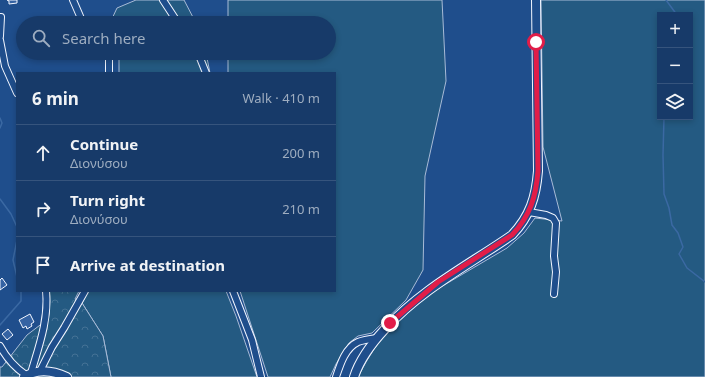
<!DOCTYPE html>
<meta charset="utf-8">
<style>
:root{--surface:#173a69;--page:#244571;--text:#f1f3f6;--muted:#9eadc0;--line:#36547d}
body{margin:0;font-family:"Noto Sans",sans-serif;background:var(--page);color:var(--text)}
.controls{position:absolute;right:12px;top:12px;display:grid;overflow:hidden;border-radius:0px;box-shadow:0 2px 6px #0003}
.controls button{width:36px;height:36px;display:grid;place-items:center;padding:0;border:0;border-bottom:1px solid var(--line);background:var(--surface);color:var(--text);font:20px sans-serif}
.stop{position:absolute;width:12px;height:12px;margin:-9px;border:3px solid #e11d48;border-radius:50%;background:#fff}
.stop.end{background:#e11d48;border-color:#fff;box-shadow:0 1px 4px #0008}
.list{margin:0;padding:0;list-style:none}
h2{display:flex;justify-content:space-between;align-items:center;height:52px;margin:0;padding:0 16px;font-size:17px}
h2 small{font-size:13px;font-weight:400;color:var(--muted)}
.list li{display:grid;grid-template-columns:26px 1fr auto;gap:12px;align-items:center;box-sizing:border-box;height:56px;padding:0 16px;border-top:1px solid var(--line)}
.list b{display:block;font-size:15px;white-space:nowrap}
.list p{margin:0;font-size:13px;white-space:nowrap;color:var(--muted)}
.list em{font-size:13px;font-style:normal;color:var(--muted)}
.icon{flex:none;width:22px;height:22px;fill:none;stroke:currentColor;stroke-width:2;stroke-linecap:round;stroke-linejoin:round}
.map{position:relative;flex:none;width:705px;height:377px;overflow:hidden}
.search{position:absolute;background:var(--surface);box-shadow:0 2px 6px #0003;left:16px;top:16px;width:320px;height:44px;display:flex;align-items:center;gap:10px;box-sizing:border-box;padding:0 14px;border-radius:22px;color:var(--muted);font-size:15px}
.panel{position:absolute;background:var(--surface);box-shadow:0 2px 6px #0003;left:16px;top:72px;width:320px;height:220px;border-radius:0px}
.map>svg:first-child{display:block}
</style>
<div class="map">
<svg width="705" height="377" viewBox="0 0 705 377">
<defs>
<pattern id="forest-crowns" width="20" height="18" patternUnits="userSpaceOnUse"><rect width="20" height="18" fill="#245a82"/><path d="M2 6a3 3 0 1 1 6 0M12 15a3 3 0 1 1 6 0" fill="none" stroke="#447295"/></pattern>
</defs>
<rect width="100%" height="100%" fill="#1f4e8c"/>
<!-- green -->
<g fill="#245a82" stroke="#a8bbd7" fill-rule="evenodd">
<polygon points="136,0 184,0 196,23 110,23 117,8"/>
<polygon points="228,0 442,0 446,81 425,176 423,270 406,300 372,333 358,336 349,343 336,364 330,377 268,377 240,291 335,291 335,73 228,73 228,53 329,53 329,23 228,23"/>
<path d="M541 0H705V377H358L366 362 379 341 405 314 434 291 507 248 524 233 535 218 562 221 543 147ZM660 15H690V117H660Z"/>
<polygon points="119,53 206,53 210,73 119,73"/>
<polygon points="88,291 226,291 236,316 257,377 111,377 103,336 82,303"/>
</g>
<!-- forest -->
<polygon fill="url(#forest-crowns)" stroke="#a8bbd7" points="49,291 79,291 75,299 82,303 103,336 111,377 0,377 0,367 2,367 27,335 48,319"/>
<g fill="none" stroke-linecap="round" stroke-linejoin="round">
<!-- stream -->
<g stroke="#3b69a3" stroke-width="1.5">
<polyline points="666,0 677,15"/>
<polyline points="664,117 663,155 664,194 669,208 672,225 678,233 683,247 679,254 687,268 705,282"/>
<polyline points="0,118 2,123 0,128"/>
<polyline points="0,199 11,214 17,227"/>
<polyline points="17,240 13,260 17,277"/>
<polyline points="0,325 21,301 21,291"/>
</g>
</g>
<!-- building -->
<g fill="#3563a3" stroke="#f2f6ff">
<polygon points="7,0 17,0 17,3 9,4 9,1"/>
<polygon points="2,278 7,285 0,290 0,280"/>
<polygon points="30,314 34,322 31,324 32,326 27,329 26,326 23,328 19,320"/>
<polygon points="8,329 13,335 7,340 2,334"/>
</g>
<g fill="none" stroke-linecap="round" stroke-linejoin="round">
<!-- minor casing -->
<g stroke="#f2f6ff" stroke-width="8">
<g id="minor">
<polyline points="73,0 83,23"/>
<polyline points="163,0 178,23"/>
<polyline points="0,36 1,17"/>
<polyline points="0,40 5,66 17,93"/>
<polyline points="109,53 109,73"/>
<polyline points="198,53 206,73"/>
<polyline points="529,212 546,215 553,218 556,223 554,256 556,272 554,294"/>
<polyline points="233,291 252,340 261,377"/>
<path d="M0 346C7 359 14 367 26 375"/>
<polyline points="40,371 52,347 64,328 85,291"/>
<path d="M31 373C39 346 49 319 46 291"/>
<path d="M336 377C340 365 345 348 358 342 363 340 370 339 377 338"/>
</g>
</g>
<!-- major casing -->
<g stroke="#f2f6ff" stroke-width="10">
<g id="major">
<path d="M24 377C38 368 52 370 67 377"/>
<path d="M354 377C360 358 372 343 385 329 423 288 467 266 512 235 530 216 536 197 538 171L536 0"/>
</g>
</g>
<!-- minor -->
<use href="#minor" stroke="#1f4e8c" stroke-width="6"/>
<!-- major -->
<use href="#major" stroke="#1f4e8c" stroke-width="8"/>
</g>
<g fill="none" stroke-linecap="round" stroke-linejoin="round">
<!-- route -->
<path stroke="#e11d48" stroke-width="5" d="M390 323 438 282 512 235C530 216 536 197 538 171L536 42"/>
</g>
</svg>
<div class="controls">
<button>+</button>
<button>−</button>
<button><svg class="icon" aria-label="layers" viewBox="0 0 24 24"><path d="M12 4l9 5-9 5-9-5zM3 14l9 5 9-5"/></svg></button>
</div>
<div class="stop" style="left:536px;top:42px"></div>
<div class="stop end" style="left:390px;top:323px"></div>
<div class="search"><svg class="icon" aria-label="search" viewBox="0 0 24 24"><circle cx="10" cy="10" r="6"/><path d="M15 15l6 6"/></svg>Search here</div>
<section class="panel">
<h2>6 min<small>Walk · 410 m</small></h2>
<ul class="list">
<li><svg class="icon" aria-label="ahead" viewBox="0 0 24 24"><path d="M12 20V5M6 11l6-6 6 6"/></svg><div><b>Continue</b><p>Διονύσου</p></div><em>200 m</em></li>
<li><svg class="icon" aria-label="right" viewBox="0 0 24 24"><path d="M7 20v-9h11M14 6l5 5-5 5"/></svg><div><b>Turn right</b><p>Διονύσου</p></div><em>210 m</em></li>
<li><svg class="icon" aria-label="arrive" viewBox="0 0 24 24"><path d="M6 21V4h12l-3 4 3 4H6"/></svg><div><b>Arrive at destination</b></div></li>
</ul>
</section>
</div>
